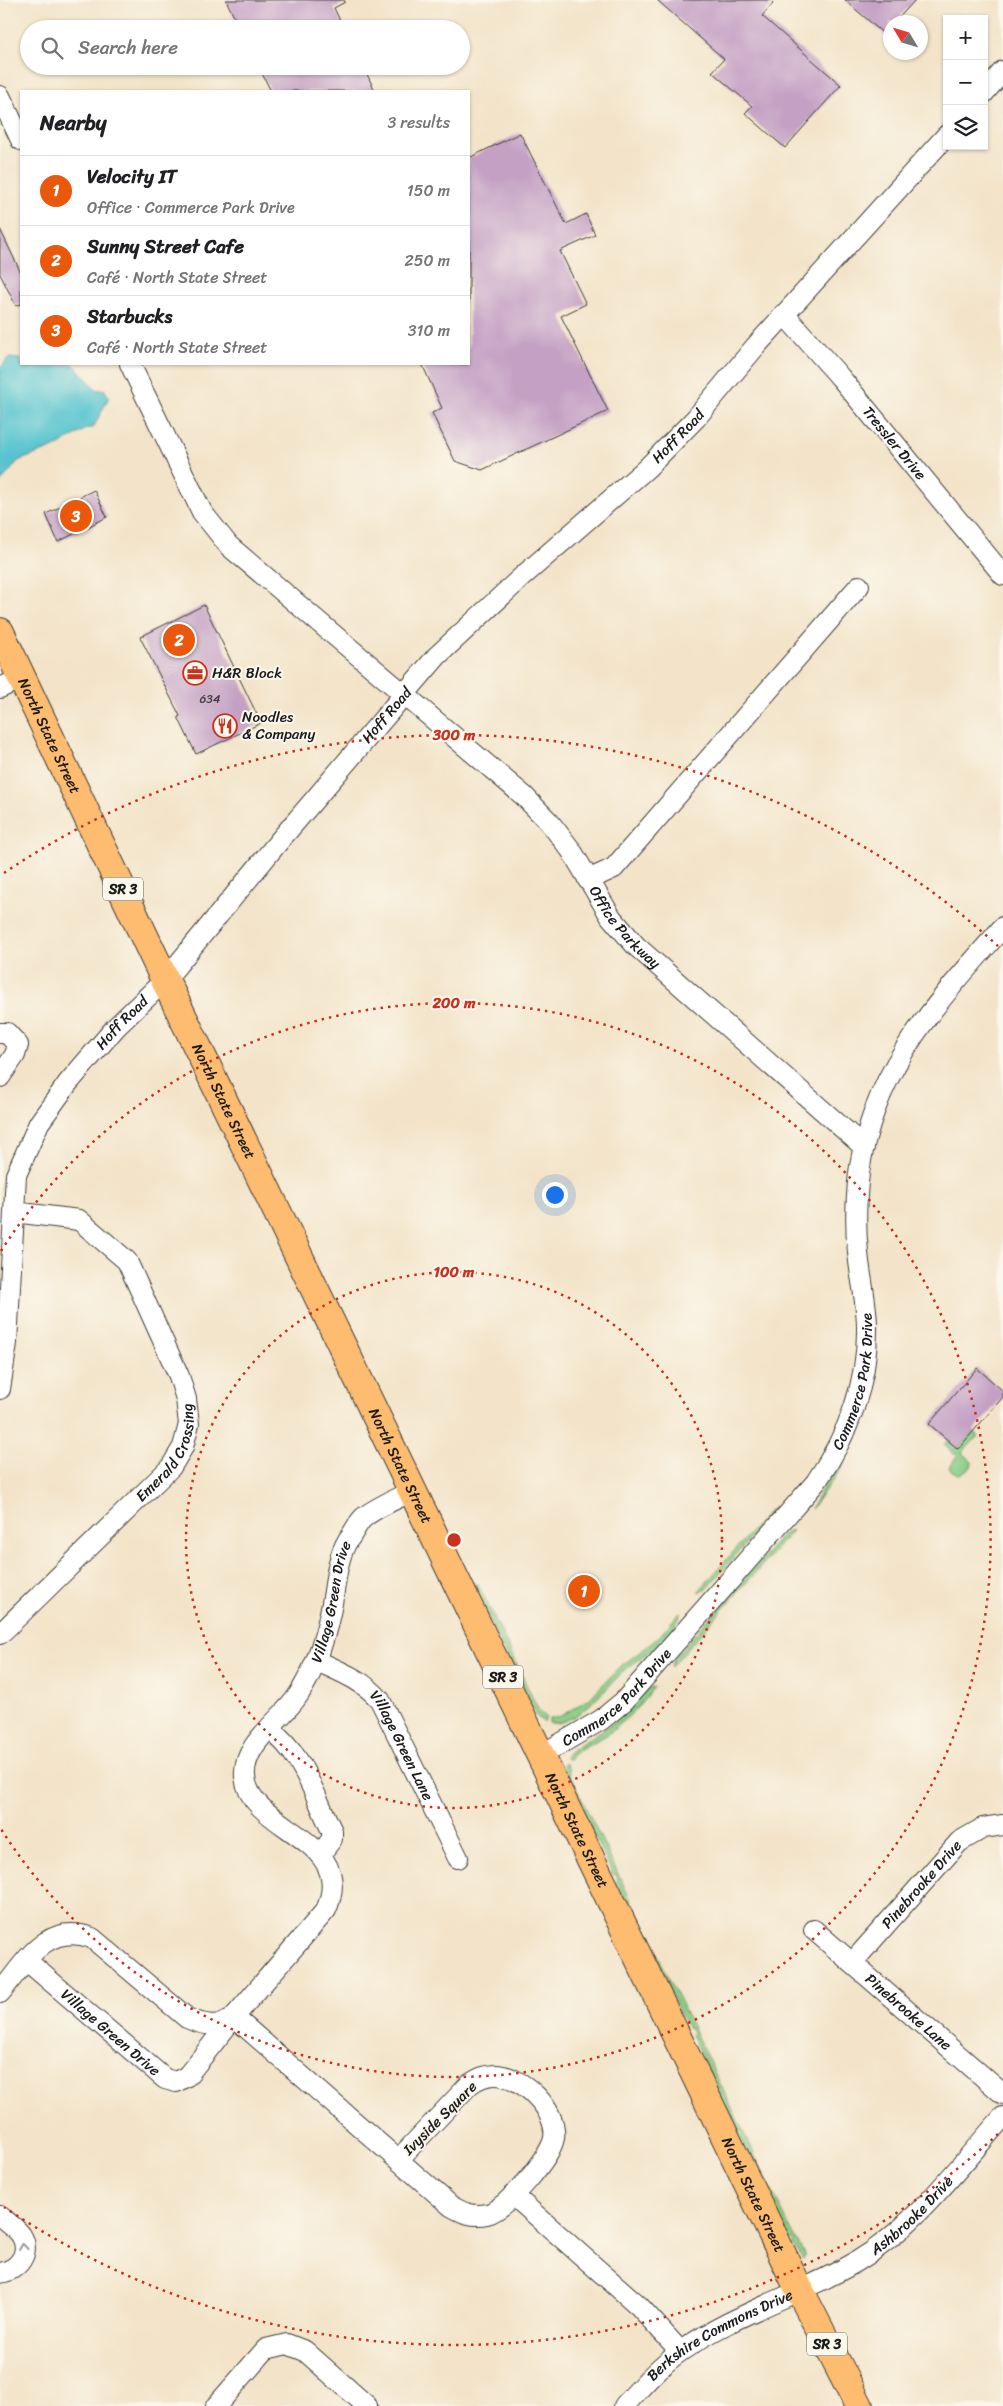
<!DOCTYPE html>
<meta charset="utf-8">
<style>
:root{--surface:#fff;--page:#f6f6f6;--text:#202124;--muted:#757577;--line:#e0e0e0;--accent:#ea580c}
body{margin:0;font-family:Sriracha,sans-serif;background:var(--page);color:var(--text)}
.controls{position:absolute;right:15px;top:15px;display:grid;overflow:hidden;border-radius:0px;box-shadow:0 1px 4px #0004}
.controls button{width:45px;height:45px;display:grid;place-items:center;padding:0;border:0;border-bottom:1px solid var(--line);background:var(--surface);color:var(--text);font:25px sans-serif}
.compass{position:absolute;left:883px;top:15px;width:45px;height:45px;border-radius:50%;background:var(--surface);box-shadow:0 1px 4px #0004;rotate:308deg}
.you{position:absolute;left:554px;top:1194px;width:18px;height:18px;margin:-12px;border:4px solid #fff;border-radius:50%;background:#1a73e8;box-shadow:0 0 0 8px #1a73e833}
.badge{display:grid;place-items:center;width:32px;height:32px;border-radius:50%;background:var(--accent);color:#fff;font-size:16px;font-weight:700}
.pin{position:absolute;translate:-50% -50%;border:2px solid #fff;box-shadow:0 1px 5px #0006}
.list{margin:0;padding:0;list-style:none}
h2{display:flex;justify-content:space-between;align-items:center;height:65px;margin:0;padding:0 20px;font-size:21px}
h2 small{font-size:16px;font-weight:400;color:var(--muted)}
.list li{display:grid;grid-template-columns:32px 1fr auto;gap:15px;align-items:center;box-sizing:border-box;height:70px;padding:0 20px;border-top:1px solid var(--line)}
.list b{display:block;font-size:19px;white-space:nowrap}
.list p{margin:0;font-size:16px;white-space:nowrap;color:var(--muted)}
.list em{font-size:16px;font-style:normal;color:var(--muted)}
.icon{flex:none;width:28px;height:28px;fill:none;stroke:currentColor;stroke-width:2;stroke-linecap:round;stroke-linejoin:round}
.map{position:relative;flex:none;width:1003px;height:2406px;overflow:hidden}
.search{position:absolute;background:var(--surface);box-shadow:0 1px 4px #0004;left:20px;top:20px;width:450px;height:55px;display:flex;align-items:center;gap:12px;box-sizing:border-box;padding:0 18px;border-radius:28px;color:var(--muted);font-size:19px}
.panel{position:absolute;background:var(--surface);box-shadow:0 1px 4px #0004;left:20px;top:90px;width:450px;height:275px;border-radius:0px}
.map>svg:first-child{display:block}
</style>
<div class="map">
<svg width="1003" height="2406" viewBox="0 0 1003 2406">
<rect width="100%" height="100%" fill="#fbf7ec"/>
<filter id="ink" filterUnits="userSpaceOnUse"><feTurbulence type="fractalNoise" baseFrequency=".02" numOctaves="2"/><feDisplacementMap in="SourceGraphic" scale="10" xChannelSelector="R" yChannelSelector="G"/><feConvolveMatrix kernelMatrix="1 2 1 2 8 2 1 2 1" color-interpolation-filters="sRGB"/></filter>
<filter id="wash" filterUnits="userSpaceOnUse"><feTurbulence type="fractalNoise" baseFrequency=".0096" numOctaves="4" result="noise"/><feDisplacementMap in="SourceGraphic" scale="20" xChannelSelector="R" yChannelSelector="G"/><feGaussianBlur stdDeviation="1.12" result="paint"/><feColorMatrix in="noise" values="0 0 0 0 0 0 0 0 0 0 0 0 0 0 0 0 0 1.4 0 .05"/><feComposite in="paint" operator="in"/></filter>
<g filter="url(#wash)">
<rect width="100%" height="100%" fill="#f3e4c9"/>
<!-- green -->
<g fill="#8ccf88" stroke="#547652">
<polygon points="864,1417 840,1470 811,1509 860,1419"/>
<polygon points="973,1431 978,1436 962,1453 972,1462 971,1467 960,1474 952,1472 949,1467 957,1456 944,1445 948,1440 958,1449"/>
<polygon points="771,1509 769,1517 707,1588 698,1592"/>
<polygon points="792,1530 788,1536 671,1667 674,1658 784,1534"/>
<polygon points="472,1583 478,1584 539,1711 546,1717 544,1722 536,1716"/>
<path d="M680 1612C681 1633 637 1658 623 1672 606 1688 575 1727 549 1723V1719L559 1717 589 1699 621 1666 657 1639Z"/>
<path d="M654 1687C642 1704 625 1721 608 1734 596 1742 576 1748 569 1760L565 1757 570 1751 615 1722 647 1689Z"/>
<polygon points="563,1764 567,1764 569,1773 790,2228 805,2256 803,2259 792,2244 794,2243 791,2238 789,2239 691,2034 692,2033 690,2028 688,2029 616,1881 618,1879 616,1874 613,1875 564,1773"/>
</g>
<!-- water -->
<polygon fill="#57c4cf" stroke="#3a7076" points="8,358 21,359 21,364 73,364 94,387 98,390 104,389 109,397 93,428 88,428 55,447 18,461 0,483 0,369"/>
<g id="blocks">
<!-- building -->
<g fill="#c4a0c4">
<polygon points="226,0 344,0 345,2 334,8 344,29 240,29"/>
<polygon points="657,0 770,0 773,3 762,16 841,85 785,148 745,113 752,106 712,72 724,59"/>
<polygon points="845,0 915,0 895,22 890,22 890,28 885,35"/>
<polygon points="258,66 363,66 375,91 271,91"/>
<polygon points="520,133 566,224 586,214 595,235 560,251 586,304 561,316 608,411 482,470 455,461 432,413 442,408 422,364 469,364 469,158"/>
<polygon points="0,229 21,273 21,304 16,306 0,274"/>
<polygon points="94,490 107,517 58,542 46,514"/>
<polygon points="204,605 261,723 196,754 178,717 180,716 140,637"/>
<polygon points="977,1368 1003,1391 1003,1397 958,1449 929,1424"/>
</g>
</g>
</g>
<g filter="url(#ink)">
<use href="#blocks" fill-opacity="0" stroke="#3c3a36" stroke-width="1"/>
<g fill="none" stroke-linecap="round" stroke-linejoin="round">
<!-- street casing -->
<g stroke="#3c3a36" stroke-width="22">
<g id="street">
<polyline points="984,93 1003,71"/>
<polyline points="0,96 21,140"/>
<path id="s1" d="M784 314 840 377 1003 575"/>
<path id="s2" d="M130 364 202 512 229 546 524 796 550 823 571 850 611 917 636 946 864 1147"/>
<polyline points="0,688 22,678"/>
<polyline points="588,880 614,868 859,586"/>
<polyline points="0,1033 7,1033 18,1045 15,1055 0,1077"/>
<path id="s3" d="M0 1389 7 1343 16 1175 39 1123 68 1083 116 1027 165 980 280 840 437 656 524 575 647 468 696 418 755 347 947 135"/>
<path id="s4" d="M0 1634 171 1467 183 1447 189 1424 186 1399 179 1376 127 1261 79 1220 14 1212"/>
<path id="s5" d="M317 1661C341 1672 363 1680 380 1700L458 1858"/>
<path d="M269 1729C302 1751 315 1797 332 1831V1839L320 1855"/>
<path id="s6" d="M541 1755 601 1720 624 1701 816 1482C848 1435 868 1385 867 1327 867 1302 860 1277 858 1252 855 1226 856 1199 859 1173 873 1068 937 1003 1003 927"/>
<path id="s7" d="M814 1930 1003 2094"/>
<path id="s8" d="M27 1961 165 2079 176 2082 187 2076 234 2017 451 2206C463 2213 473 2217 487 2214 506 2210 551 2157 554 2138 558 2110 522 2075 495 2075 485 2075 477 2079 470 2084L398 2160"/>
<path id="s9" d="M852 1963 959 1842 983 1828 1003 1825"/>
<path id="s10" d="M0 1993C26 1962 46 1921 92 1938L187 2018C203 2025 219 2029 234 2017L326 1910C358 1838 250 1831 245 1777 242 1743 283 1720 299 1694 315 1669 324 1642 330 1613 336 1589 335 1561 348 1540 353 1534 357 1524 363 1518 376 1507 397 1499 413 1490"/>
<polyline points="513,2195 639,2306 680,2351"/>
<path d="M0 2216C7 2222 16 2228 21 2235 32 2253 18 2270 0 2273"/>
<polyline points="216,2406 266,2349 287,2344 305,2351 367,2406"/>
<path id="s11" d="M624 2406C642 2386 659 2366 681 2351 735 2313 800 2295 856 2262 915 2227 958 2167 1003 2117"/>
</g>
</g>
<!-- primary casing -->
<g stroke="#3c3a36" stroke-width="30">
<g id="primary">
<path id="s12" d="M0 632 165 980 799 2289 859 2406"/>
</g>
</g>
<!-- street -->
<use href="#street" stroke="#fff" stroke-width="20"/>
<!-- primary -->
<use href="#primary" stroke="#fdbc6f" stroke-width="28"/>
</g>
<!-- one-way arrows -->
<defs><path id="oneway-chevron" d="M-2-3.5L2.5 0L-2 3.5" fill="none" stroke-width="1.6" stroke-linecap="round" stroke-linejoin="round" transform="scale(1.25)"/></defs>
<use stroke="#999" href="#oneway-chevron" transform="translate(23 2247) rotate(-96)"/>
</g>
<!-- distance rings -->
<g fill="none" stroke="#c8321e" stroke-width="2.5" stroke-dasharray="2.5 5">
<circle cx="454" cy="1540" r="268"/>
<path d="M1 1251A537 537 0 1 1 1 1829"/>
<path d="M998 2134A805 805 0 0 1 4 2207M4 873A805 805 0 0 1 998 946"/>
</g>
<!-- icons -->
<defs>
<g id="office-ring" transform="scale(1.25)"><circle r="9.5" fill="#fbf7ec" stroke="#c8321e" stroke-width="1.5"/><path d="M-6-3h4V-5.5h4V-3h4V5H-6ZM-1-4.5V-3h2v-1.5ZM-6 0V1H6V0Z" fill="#c8321e"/></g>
<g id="restaurant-ring" transform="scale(1.25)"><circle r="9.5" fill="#fbf7ec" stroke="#c8321e" stroke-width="1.5"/><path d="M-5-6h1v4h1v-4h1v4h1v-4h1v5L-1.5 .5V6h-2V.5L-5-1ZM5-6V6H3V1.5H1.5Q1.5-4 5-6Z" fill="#c8321e"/></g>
</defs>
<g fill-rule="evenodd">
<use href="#office-ring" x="195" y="673"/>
<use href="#restaurant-ring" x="225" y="726"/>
</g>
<g text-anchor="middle" stroke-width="4" stroke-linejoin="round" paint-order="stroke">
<!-- number labels -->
<g font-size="12" fill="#463d46">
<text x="210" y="703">634</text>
</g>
<!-- shield labels -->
<g fill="#fbf7ec" stroke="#5f5e5a" stroke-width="1">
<rect x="103" y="877.5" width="40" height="23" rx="4"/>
<rect x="483" y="1665.5" width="40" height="23" rx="4"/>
<rect x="807" y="2332.5" width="40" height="23" rx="4"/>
</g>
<g font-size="14" font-weight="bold" fill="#1c1c1c">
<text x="123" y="894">SR 3</text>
<text x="503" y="1682">SR 3</text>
<text x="827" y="2349">SR 3</text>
</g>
<!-- street labels -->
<g font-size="15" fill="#1c1c1c" stroke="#fbf7ec">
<text dy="5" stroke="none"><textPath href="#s3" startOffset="1212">Hoff Road</textPath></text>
<text dy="5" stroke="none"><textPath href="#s1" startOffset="170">Tressler Drive</textPath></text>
<text dy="5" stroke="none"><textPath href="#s3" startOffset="808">Hoff Road</textPath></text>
<text dy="5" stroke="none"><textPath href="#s12" startOffset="115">North State Street</textPath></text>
<text dy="5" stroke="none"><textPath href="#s2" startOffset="761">Office Parkway</textPath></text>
<text dy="5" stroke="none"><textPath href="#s3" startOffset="402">Hoff Road</textPath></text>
<text dy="5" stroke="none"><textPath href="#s12" startOffset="520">North State Street</textPath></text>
<text dy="5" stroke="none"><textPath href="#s6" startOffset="500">Commerce Park Drive</textPath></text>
<text dy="5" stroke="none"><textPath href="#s4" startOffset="250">Emerald Crossing</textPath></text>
<text dy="5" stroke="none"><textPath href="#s12" startOffset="925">North State Street</textPath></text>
<text dy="5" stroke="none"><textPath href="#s10" startOffset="802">Village Green Drive</textPath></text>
<text dy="5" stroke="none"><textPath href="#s6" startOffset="96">Commerce Park Drive</textPath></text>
<text dy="5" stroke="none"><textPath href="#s5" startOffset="125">Village Green Lane</textPath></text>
<text dy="5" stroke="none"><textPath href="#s12" startOffset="1330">North State Street</textPath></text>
<text dy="5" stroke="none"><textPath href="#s9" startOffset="105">Pinebrooke Drive</textPath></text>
<text dy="5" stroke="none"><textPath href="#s7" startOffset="125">Pinebrooke Lane</textPath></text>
<text dy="5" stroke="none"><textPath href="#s8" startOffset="110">Village Green Drive</textPath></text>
<text transform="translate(440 2118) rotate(-45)" y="5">Ivyside Square</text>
<text dy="5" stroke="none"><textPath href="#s12" startOffset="1735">North State Street</textPath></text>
<text dy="5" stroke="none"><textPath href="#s11" startOffset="349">Ashbrooke Drive</textPath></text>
<text dy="5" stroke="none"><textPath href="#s11" startOffset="121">Berkshire Commons Drive</textPath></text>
</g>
<!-- poi labels -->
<g font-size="15" fill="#1c1c1c" stroke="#fbf7ec" text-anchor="start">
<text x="212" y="678">H&amp;R Block</text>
<text x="242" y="722">Noodles<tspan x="242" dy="17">&amp; Company</tspan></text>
</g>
</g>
<circle cx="454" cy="1540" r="8" fill="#c8321e" stroke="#fbf7ec" stroke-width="2.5"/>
<g font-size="15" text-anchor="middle" font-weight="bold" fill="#c8321e" stroke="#fbf7ec" stroke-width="4" stroke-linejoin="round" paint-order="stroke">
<text x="454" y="740">300 m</text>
<text x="454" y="1008">200 m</text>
<text x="454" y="1277">100 m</text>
</g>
</svg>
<div class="controls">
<button>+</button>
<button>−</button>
<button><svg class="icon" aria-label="layers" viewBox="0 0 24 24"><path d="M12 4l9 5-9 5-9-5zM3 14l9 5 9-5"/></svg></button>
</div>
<svg class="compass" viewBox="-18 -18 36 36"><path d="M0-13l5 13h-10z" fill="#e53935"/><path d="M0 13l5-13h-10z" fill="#757577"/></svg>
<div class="you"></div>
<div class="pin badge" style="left:584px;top:1591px">1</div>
<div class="pin badge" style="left:179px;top:640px">2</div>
<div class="pin badge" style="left:76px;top:516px">3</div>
<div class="search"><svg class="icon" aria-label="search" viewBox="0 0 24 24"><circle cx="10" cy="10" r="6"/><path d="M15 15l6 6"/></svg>Search here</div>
<section class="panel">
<h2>Nearby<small>3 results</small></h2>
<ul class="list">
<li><span class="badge">1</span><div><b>Velocity IT</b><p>Office · Commerce Park Drive</p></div><em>150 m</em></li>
<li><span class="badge">2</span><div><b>Sunny Street Cafe</b><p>Café · North State Street</p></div><em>250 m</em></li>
<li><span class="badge">3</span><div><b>Starbucks</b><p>Café · North State Street</p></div><em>310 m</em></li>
</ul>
</section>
</div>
